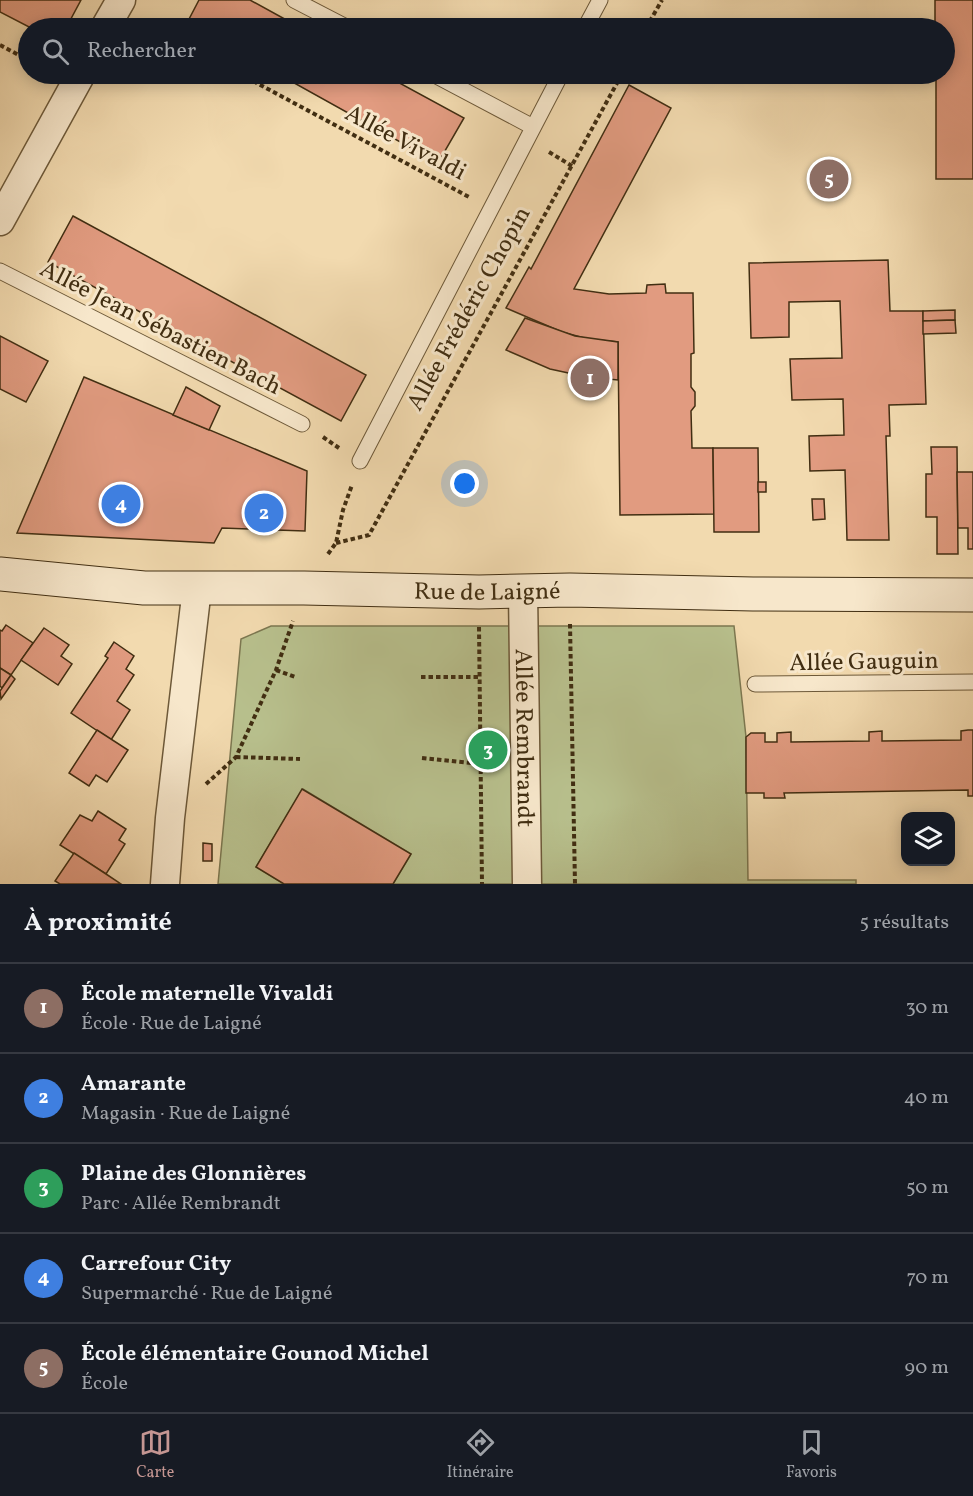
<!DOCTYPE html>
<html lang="fr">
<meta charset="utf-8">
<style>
:root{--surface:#171b24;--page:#242831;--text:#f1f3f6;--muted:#9ea1a6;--line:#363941;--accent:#c59692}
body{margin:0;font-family:Vollkorn,serif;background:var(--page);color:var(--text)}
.controls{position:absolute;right:18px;bottom:18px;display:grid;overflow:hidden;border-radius:12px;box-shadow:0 3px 15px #0003}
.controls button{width:54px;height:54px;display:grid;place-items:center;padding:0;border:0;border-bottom:2px solid var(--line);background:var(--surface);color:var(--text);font:30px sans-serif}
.you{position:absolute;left:465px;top:484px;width:21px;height:21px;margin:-15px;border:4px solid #fff;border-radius:50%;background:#1a73e8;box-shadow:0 0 0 9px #1a73e833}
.badge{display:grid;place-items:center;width:39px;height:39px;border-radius:50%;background:var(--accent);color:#fff;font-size:20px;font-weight:700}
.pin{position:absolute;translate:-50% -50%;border:3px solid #fff;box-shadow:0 2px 6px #0006}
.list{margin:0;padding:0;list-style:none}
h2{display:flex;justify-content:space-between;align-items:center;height:78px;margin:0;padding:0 24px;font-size:26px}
h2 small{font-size:20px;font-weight:400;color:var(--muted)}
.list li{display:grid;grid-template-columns:39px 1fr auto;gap:18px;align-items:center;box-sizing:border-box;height:90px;padding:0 24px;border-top:2px solid var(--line)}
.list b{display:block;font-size:22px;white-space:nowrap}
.list p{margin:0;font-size:20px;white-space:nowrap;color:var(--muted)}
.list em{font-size:20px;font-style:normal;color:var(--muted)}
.icon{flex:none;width:33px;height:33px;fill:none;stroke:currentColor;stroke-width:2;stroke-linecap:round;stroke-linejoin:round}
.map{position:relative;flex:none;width:973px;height:884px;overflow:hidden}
.search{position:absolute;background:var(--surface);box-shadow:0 3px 15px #0003;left:18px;right:18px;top:18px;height:66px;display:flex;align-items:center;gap:15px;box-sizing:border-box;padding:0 21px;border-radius:33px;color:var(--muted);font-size:22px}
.sheet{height:528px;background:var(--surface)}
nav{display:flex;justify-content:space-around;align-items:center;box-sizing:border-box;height:84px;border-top:2px solid var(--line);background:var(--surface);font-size:16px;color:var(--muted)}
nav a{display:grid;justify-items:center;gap:3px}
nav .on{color:var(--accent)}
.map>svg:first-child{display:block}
</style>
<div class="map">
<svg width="973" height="884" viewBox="0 0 973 884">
<rect width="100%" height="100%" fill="#f2daaf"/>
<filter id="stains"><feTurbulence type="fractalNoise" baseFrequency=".00333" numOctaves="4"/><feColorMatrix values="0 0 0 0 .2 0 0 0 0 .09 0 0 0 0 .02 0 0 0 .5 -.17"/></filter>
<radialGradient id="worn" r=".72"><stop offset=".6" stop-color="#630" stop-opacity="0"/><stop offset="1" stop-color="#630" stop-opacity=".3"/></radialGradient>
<!-- green -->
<polygon fill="#b8c08d" stroke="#7c7750" stroke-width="1.5" points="271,626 734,626 746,737 748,880 856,880 856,884 393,884 411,854 303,789 256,867 284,884 218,884 241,639"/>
<!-- building -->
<g fill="#e19b80" stroke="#412e12" stroke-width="1.5">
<polygon points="0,0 81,0 66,28 31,28 0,12"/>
<polygon points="199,0 250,0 301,28 196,28 187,23"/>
<polygon points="935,0 973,0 973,179 936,179 936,74 944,74 944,28 935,28"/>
<polygon points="278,74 383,74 464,118 438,163"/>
<polygon points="629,85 671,108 574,289 609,294 646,293 647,285 665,284 666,293 693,293 694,353 691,354 691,387 695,392 695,406 691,411 692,448 713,448 714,514 620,515 618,342 588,339 562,332 506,308 529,267 531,269"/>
<polygon points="73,216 366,375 341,421 48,262"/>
<polygon points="888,260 890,311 923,311 926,404 889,405 890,436 886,436 889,540 847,540 845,470 810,471 809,436 844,435 843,399 792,400 790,359 842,358 840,301 789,302 789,337 751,338 749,263"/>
<polygon points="955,310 955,320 923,321 923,311"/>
<polygon points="525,318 575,336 618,342 618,380 587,377 550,369 506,350"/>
<polygon points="955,320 956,333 923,334 923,321"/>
<polygon points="0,336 48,361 26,402 0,389"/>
<polygon points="84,377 307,471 305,531 222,528 214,543 17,533"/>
<polygon points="186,387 220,406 209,430 173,415"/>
<polygon points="931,447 957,447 958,554 937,554 937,517 926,517 926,474 932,474"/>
<polygon points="713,448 758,448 759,532 714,532"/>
<polygon points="957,472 973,472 973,549 968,549 968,528 958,528"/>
<rect x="758" y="482" width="8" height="10"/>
<polygon points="812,499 824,499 825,519 813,520"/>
<polygon points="6,625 33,643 11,675 0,668 0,630 2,631"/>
<polygon points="44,628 69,645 61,656 72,664 58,685 21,660"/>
<polygon points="114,642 134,656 126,669 134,675 117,701 130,710 111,740 71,713 108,658 105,656"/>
<polygon points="0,668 11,675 2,688 0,686"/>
<polygon points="11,675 15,679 1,699 0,691"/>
<polygon points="97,730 128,750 107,782 96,775 89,786 69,773"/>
<polygon points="968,730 973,730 973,796 968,796 968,790 784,793 785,798 764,798 764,793 746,793 746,737 751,733 765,733 765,742 777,742 777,733 791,732 791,742 869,741 869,732 882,731 882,741 961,740 961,731"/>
<polygon points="302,789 411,854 393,884 284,884 256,867"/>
<polygon points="98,811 126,829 119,840 125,844 106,874 60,845 80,815 92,821"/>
<polygon points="203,843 212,844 212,861 203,861"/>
<polygon points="74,853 106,874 121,884 60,884 55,881"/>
</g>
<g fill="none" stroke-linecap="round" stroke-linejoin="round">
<!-- lane casing -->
<g stroke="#6d5939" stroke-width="17">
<g id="lane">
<polyline points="294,0 348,28"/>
<polyline points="585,28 600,0"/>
<polyline points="433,74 533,127"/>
<polyline points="0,271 302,424"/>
<polyline points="360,461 561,74"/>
<polyline points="755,684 973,682"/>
</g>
</g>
<!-- street casing -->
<g stroke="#6d5939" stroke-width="31">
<g id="street">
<polyline points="105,28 121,0"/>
<polyline points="0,221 81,74"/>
<path id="s1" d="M523 591 527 884"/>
<polyline points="165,884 170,818 197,588"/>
</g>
</g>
<!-- secondary casing -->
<g stroke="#412e12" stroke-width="35">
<g id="secondary">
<path id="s2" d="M0 574 144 588H304L479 592 570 590 753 594 973 595"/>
</g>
</g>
<!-- path -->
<g stroke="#412e12" stroke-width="4" stroke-dasharray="4.5 3" stroke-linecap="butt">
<polyline points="144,22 157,28"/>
<polyline points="646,28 662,0"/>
<polyline points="0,45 28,60"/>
<polyline points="240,74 469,197"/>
<polyline points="549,152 572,166"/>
<polyline points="323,437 339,448"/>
<polyline points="336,543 369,535 622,74"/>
<polyline points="328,554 336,543 343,510 352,485"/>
<polyline points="570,624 575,884"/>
<polyline points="479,627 482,884"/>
<polyline points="276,670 295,677"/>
<polyline points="421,677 480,677"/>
<polyline points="236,757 300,759"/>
<polyline points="422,758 480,764"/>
<polyline points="206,784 236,757 276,670 293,621"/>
</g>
<!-- lane -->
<use href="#lane" stroke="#f7e7cb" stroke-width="15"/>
<!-- street -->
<use href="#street" stroke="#f7e7cb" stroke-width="28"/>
<!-- secondary -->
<use href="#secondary" stroke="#f7e7cb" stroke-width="33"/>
</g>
<g text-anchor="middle" stroke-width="6" stroke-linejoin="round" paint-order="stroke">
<!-- street labels -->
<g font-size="24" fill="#412e12" stroke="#f7e7cb">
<text transform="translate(406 142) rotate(28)" y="8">Allée Vivaldi</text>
<text transform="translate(468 308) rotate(-61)" y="8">Allée Frédéric Chopin</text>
<text transform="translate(161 327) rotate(27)" y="8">Allée Jean Sébastien Bach</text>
<text dy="8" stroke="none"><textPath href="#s2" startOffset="488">Rue de Laigné</textPath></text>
<text transform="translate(864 661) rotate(-1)" y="8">Allée Gauguin</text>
<text dy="8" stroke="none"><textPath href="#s1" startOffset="147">Allée Rembrandt</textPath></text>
</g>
</g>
<rect width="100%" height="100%" filter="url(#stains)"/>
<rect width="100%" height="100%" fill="url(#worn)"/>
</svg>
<div class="controls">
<button><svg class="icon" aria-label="layers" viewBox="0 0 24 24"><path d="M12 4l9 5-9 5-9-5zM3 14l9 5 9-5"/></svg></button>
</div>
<div class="you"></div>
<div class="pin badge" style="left:590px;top:378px;background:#8d6e63">1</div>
<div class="pin badge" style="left:264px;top:513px;background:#3f7fe0">2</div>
<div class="pin badge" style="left:488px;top:750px;background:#2e9e5b">3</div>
<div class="pin badge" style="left:121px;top:504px;background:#3f7fe0">4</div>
<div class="pin badge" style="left:829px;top:179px;background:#8d6e63">5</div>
<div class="search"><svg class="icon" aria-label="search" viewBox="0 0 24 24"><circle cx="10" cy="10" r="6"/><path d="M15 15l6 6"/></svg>Rechercher</div>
</div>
<section class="sheet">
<h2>À proximité<small>5 résultats</small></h2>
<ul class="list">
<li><span class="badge" style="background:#8d6e63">1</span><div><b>École maternelle Vivaldi</b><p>École · Rue de Laigné</p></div><em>30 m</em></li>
<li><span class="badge" style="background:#3f7fe0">2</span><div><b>Amarante</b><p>Magasin · Rue de Laigné</p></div><em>40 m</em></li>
<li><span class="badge" style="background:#2e9e5b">3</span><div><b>Plaine des Glonnières</b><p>Parc · Allée Rembrandt</p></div><em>50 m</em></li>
<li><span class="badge" style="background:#3f7fe0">4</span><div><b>Carrefour City</b><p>Supermarché · Rue de Laigné</p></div><em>70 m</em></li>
<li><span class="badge" style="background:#8d6e63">5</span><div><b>École élémentaire Gounod Michel</b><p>École</p></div><em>90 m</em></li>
</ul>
</section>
<nav>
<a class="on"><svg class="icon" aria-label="map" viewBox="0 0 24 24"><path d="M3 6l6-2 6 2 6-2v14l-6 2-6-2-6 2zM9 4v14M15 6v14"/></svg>Carte</a>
<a><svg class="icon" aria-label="directions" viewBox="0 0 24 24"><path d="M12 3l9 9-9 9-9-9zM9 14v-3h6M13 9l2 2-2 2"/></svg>Itinéraire</a>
<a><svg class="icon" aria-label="saved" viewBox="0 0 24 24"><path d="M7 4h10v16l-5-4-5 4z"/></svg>Favoris</a>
</nav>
